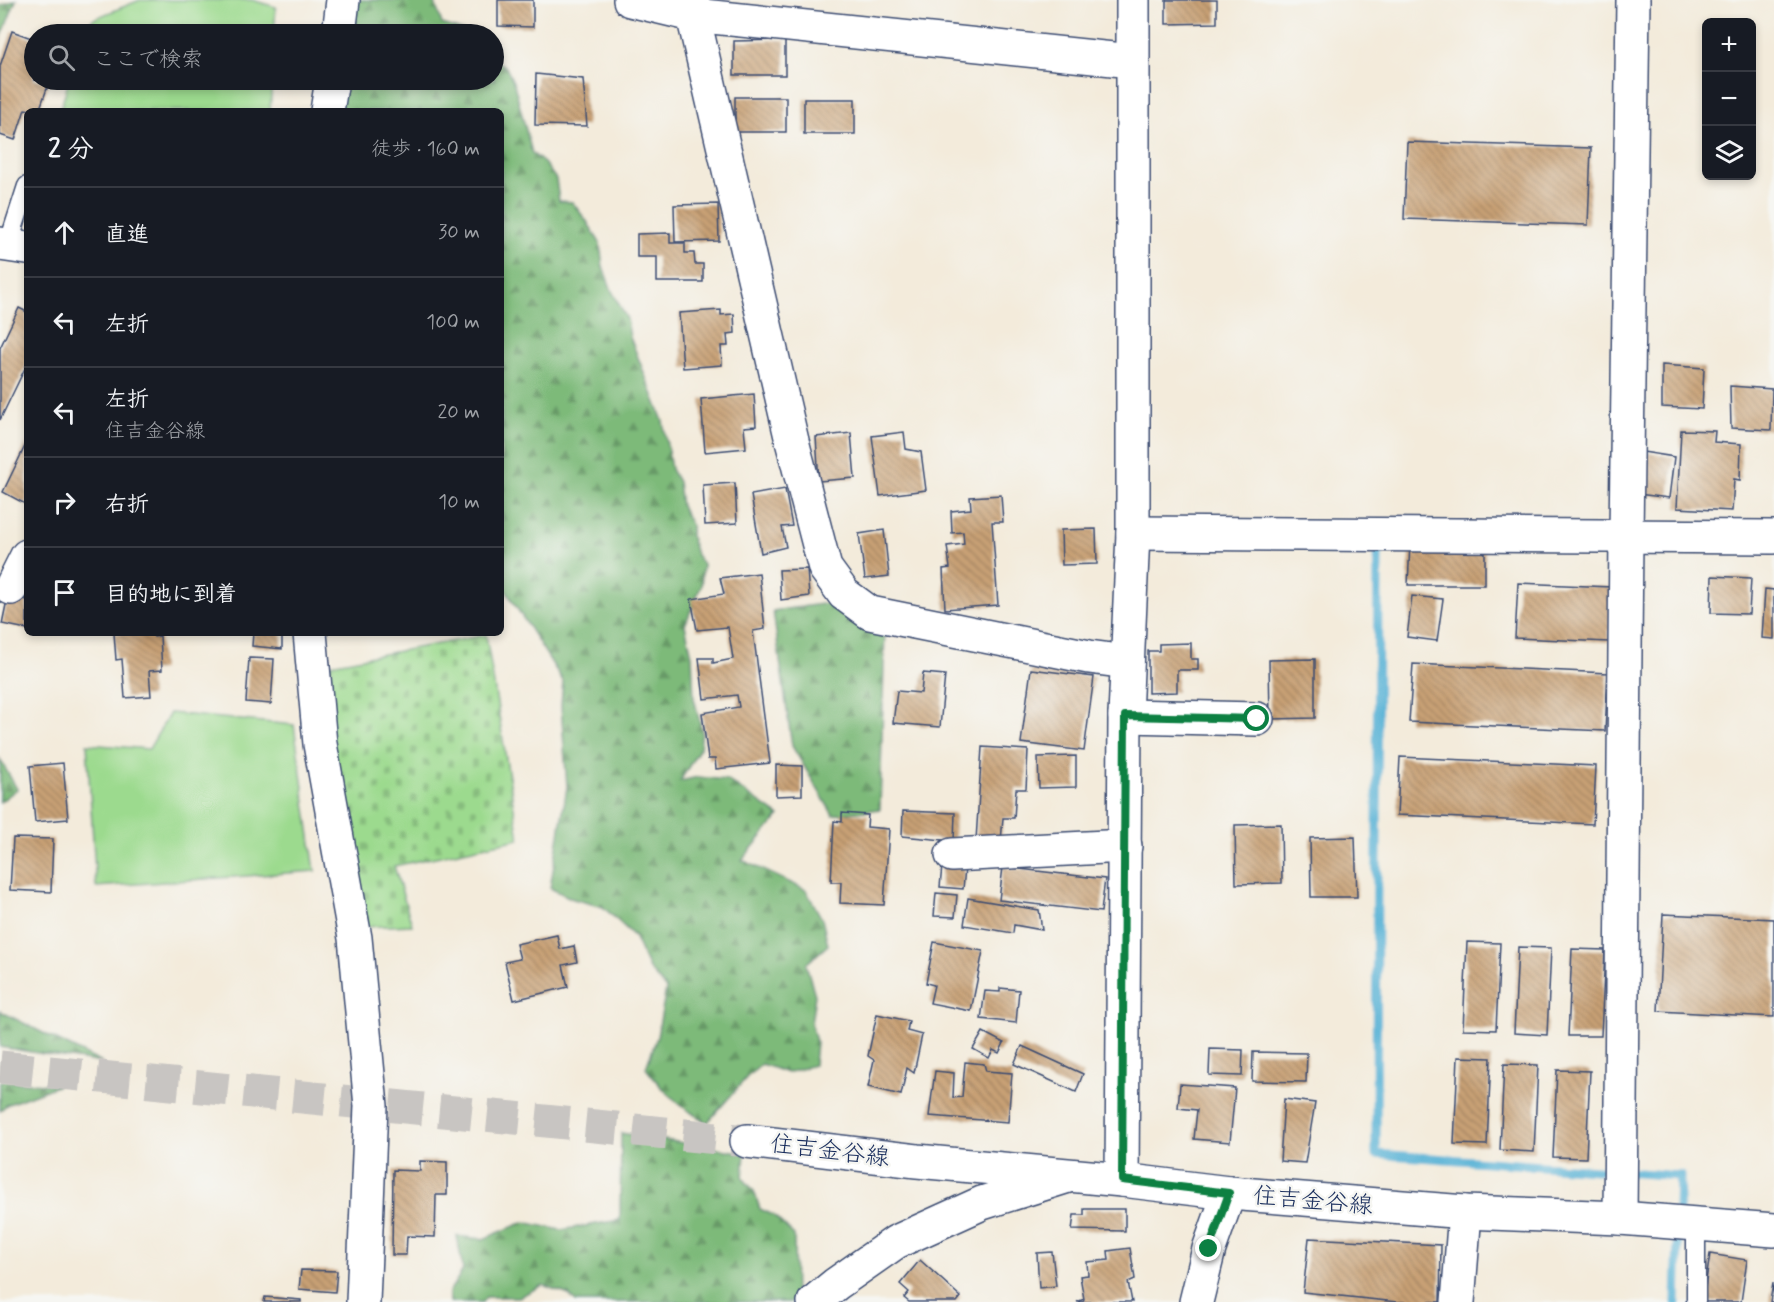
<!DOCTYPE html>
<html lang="ja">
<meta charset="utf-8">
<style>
:root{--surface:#171b24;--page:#242831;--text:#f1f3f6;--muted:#9ea1a6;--line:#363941}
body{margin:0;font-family:Mynerve,"Klee One",sans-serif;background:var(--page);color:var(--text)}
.controls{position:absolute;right:18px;top:18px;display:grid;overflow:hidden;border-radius:9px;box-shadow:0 3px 9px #0003}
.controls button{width:54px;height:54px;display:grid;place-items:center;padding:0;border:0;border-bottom:2px solid var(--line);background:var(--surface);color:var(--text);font:30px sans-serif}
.stop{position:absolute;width:18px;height:18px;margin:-14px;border:4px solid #0b8043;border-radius:50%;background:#fff}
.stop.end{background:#0b8043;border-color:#fff;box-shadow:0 2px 6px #0008}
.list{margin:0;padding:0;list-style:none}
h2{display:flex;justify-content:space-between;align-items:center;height:78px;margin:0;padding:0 24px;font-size:26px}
h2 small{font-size:20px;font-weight:400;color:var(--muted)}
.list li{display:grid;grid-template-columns:39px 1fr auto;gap:18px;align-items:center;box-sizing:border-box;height:90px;padding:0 24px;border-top:2px solid var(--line)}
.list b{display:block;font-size:22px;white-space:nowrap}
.list p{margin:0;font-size:20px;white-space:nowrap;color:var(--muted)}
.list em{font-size:20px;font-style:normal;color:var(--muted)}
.icon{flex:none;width:33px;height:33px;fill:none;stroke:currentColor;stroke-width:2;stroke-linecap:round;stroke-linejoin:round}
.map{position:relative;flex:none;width:1774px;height:1302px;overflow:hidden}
.search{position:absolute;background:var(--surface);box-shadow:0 3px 9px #0003;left:24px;top:24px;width:480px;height:66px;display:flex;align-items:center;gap:15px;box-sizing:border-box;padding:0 21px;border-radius:33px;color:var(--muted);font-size:22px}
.panel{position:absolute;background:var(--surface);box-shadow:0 3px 9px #0003;left:24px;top:108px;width:480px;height:528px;border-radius:9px}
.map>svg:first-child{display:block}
</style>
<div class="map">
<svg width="1774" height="1302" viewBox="0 0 1774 1302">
<defs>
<pattern id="forest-firs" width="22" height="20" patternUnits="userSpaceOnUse" patternTransform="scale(1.5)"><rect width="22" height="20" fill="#7dba79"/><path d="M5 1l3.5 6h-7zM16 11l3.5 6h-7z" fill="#669866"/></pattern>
<pattern id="cemetery-stones" width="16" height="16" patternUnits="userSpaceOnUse" patternTransform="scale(1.5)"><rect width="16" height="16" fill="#9cda8e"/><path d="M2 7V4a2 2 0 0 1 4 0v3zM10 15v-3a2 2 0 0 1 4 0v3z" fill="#86bb7d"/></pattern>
<pattern id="building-back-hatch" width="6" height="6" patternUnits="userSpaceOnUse" patternTransform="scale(1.5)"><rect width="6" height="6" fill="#c8a074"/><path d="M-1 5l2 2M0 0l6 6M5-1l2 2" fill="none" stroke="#a28362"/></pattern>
</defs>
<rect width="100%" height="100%" fill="#f6f6f2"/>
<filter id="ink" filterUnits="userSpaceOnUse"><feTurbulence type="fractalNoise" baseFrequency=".0167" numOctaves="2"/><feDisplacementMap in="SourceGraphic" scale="12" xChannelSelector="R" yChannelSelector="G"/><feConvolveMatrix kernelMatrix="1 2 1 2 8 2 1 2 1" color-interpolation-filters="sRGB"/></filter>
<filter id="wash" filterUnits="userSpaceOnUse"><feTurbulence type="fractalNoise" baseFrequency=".008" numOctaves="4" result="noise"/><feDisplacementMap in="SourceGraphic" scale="24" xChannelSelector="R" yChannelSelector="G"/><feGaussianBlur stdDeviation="1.35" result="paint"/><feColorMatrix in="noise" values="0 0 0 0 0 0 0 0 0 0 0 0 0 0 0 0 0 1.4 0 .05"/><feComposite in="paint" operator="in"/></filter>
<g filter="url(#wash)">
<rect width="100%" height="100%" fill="#f3ebdb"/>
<!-- green -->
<g fill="#9cda8e" stroke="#5c8476" stroke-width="1.5">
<polygon points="140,0 252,0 276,7 274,34 81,34 93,19"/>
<polygon points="69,80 272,80 270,111 60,111"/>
<polygon points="170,713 294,725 315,871 96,887 87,744 149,749"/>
</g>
<!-- forest -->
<g fill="url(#forest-firs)" stroke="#4c746c" stroke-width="1.5">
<polygon points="16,0 0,41 0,6"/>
<polygon points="344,0 434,0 442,24 473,34 339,34"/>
<path d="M494 59 506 67 514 84 532 153 544 163 556 179 559 201 572 202 586 220 600 243 603 267 612 291 627 319 630 337 663 421 671 469 678 482 681 506 691 525V537L696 555 703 564 701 586 685 625 692 656 694 698 702 731 700 748 680 781 698 777 727 780 779 816 742 860 806 890 822 919 828 945 806 964 815 995 811 1024 816 1041 814 1065 787 1073 762 1064 747 1077 707 1123C680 1106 665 1094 646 1068L657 1037 666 989 649 969 634 936 603 907 573 899 550 888 567 787 561 706 563 681 501 583V111H332L333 80H494Z"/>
<polygon points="829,603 885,627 880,809 833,815 792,746 773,611"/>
<polygon points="0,759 17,789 0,802"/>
<polygon points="0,1011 102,1063 0,1047"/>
<polygon points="0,1081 59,1085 6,1105 0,1111"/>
<polygon points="621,1133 745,1153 743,1178 754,1191 760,1209 773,1215 794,1235 795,1302 576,1302 569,1295 543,1285 519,1297 486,1297 482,1302 450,1302 449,1292 463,1270 457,1236 483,1239 524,1222 561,1230 620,1220"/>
</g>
<!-- cemetery -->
<polygon fill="url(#cemetery-stones)" stroke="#5c8476" stroke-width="1.5" points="486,635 519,839 394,866 412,925 362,927 314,667"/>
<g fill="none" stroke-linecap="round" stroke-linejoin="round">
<!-- stream -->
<polyline stroke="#59b2d6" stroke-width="9" points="1378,548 1376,1154 1680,1176 1676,1302"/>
</g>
<g id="blocks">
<!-- building -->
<g fill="url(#building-back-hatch)">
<polygon points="498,0 533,0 533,27 498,26"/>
<polygon points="1166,0 1217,0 1217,23 1166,24"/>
<polygon points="12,31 34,39 34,80 50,80 39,111 25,109 15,140 0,135 0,66"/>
<polygon points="785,40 785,75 734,75 734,41"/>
<polygon points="536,74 583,79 587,126 535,125"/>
<rect x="735" y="97" width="51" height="35"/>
<rect x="804" y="99" width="51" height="35"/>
<polygon points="1407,142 1591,148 1588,225 1404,219"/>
<polygon points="718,204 719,241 675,242 674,205"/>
<polygon points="670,233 670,243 685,243 685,253 694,253 695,264 703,264 703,282 657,282 657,257 637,257 637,234"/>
<polygon points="19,308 27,312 27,364 0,420 0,348"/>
<polygon points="721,310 721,315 734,314 735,333 727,334 728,346 721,346 722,365 683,368 679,313"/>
<polygon points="1662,365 1704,368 1702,409 1662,407"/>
<polygon points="1730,386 1772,389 1771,430 1731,428"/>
<polygon points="754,394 756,426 744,427 746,448 705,452 701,399"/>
<polygon points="1681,430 1715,431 1714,442 1741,444 1740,480 1734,479 1732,511 1677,508"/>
<polygon points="904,432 906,449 921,452 926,490 880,496 872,436"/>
<polygon points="851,433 855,478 819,481 816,437"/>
<polygon points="27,442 27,505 3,492"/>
<polygon points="1643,452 1674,457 1669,498 1638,494"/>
<polygon points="735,483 737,523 705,525 703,485"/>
<polygon points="785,489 792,526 782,527 786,547 761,553 751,495"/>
<polygon points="1001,495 1003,522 992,522 998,605 945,609 943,569 950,568 947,546 964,544 963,532 952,533 951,511 971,509 970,497"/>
<polygon points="1096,529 1097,564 1062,565 1061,530"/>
<polygon points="884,530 889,576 865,579 859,534"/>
<polygon points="1410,544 1485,550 1485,585 1408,585"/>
<polygon points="807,569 809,596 781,600 779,570"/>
<polygon points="759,573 765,629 753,631 770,763 716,769 715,759 708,759 702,713 739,707 737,695 704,699 699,658 713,658 713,663 733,659 728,627 697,630 691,599 724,594 720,578"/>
<polygon points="1712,576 1751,578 1749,614 1711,613"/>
<polygon points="1518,583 1611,587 1609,642 1515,638"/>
<polygon points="1765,589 1774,590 1774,639 1762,638"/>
<polygon points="8,595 27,600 27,629 2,624"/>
<polygon points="1412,596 1443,599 1437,641 1407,637"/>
<polygon points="114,633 153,633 154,637 160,636 162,670 149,671 151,696 125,698 122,659 116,660"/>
<polygon points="253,633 282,633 282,649 252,646"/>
<polygon points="1191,643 1191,659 1198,659 1198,670 1177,670 1177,692 1148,693 1148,651 1159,651 1159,644"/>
<polygon points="249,658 274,659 271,704 246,702"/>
<polygon points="1315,659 1315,718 1270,719 1269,660"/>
<polygon points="1413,664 1608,673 1605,731 1409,722"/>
<polygon points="1031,669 1094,677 1084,751 1021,743"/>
<polygon points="923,673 945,675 940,727 893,723 897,691 921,693"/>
<polygon points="982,747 1028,750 1026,789 1016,789 1014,818 1003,818 1001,841 976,840"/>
<polygon points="1076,756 1076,787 1039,788 1038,757"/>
<polygon points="1400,757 1596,766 1593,824 1397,815"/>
<polygon points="63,763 68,819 35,822 30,766"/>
<polygon points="776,765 802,766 802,795 776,796"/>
<polygon points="903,811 955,813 954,841 902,836"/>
<polygon points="842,813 868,815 867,827 889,829 884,905 840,903 841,882 831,882 834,821 842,822"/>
<polygon points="1281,824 1282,883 1236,884 1235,825"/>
<polygon points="1355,837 1357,897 1311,897 1310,838"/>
<polygon points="13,838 53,839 51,892 10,890"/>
<polygon points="942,866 965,868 963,889 940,887"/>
<polygon points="1003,867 1105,879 1101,912 999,900"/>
<polygon points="936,893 957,895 955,917 934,916"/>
<polygon points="968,898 1039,910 1042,930 1014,925 1013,933 964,925"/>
<polygon points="1663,914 1774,919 1774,1017 1658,1011"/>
<polygon points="557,935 560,949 574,946 577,962 563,965 568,987 514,1000 505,962 520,959 516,944"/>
<polygon points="934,942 983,951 971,1011 930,1003 934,985 926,983"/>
<polygon points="1467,942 1500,943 1496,1030 1463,1029"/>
<polygon points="1518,947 1551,948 1547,1035 1514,1033"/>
<polygon points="1572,949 1605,950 1601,1036 1568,1036"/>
<polygon points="1000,988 1019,990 1016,1023 981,1019 985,991 1000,992"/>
<polygon points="877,1014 909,1021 907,1031 922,1035 914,1073 907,1068 901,1095 868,1087 874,1060 868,1056"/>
<polygon points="983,1032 1004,1043 999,1053 993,1050 989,1058 973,1049"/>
<polygon points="1022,1046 1083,1074 1076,1092 1014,1064"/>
<polygon points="1210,1049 1243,1050 1242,1076 1209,1075"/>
<polygon points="1253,1052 1307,1053 1306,1082 1252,1081"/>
<polygon points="1458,1057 1491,1058 1487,1145 1454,1144"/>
<polygon points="965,1062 984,1064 986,1071 1012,1073 1008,1122 929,1116 935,1071 954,1073 953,1098 962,1097"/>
<polygon points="1504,1064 1538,1065 1534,1152 1500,1150"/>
<polygon points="1557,1070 1590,1071 1586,1158 1553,1157"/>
<polygon points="1180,1084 1235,1088 1230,1142 1194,1139 1197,1110 1178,1108"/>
<polygon points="1284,1099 1315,1103 1305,1163 1280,1161"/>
<polygon points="420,1161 447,1162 447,1195 436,1195 435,1237 407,1236 406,1255 392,1255 393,1170 420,1171"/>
<polygon points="1084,1209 1125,1209 1125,1231 1072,1230 1074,1215 1084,1215"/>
<polygon points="1309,1238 1441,1245 1440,1302 1397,1302 1303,1292"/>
<polygon points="1130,1248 1135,1279 1128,1282 1132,1302 1077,1302 1084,1299 1080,1276 1088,1275 1087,1262 1109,1260 1108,1251"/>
<polygon points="1052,1252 1056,1286 1039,1288 1037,1253"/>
<polygon points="1710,1254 1747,1260 1741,1302 1703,1302"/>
<polygon points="920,1260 961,1297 957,1302 909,1302 904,1298 909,1292 900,1284"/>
<polygon points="301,1270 337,1271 335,1292 299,1289"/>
<polygon points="1773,1283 1774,1302 1770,1302"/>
<polygon points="265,1297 301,1300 301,1302 264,1302"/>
</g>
</g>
</g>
<g filter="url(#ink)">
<use href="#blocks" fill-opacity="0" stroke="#3b4b71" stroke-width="1.5"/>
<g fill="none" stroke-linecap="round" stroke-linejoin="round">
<!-- secondary-tunnel -->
<polyline stroke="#c8c5c2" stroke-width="33" stroke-dasharray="33 16" stroke-linecap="butt" points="0,1067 747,1141"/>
<!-- service casing -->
<g stroke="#3b4b71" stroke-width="21">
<g id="service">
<polyline points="8,245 27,186"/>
<polyline points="1696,1225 1696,1302"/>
</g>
</g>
<!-- minor casing -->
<g stroke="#3b4b71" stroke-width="36">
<g id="minor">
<polyline points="630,0 693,15 792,441 825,568 844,594 870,613 1089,657 1127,662"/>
<polyline points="693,15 1132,61"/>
<polyline points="0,244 27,248"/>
<polyline points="11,588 27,556"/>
<polyline points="1125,716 1257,719"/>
<polyline points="952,855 1125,846"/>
<polyline points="1620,1218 1626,535 1633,0"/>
<polyline points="814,1302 836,1284 896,1242 982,1203 1068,1176"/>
<polyline points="1196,1302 1209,1249 1229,1193"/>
<polyline points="1458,1302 1465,1212"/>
</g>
</g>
<!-- tertiary casing -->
<g stroke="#3b4b71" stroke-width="36">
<g id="tertiary">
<polyline points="339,34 343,0"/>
<polyline points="327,111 332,80"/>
<polyline points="1133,533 1774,537"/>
<polyline points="310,633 320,744 355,938 371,1106 363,1302"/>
<polyline points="1122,1180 1125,716 1133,533 1133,0"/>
</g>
</g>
<!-- secondary casing -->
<g stroke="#3b4b71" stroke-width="36">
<polyline id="secondary" points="747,1141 917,1161 1122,1180 1229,1193 1465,1212 1620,1218 1774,1230"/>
</g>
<!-- service -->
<use href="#service" stroke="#fff" stroke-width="18"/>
<!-- minor -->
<use href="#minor" stroke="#fff" stroke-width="33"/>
<!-- tertiary -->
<use href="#tertiary" stroke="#fff" stroke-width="33"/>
<!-- secondary -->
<use href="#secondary" stroke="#fff" stroke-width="33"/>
</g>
</g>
<g fill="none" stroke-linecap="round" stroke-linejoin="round" filter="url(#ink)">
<!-- route -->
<polyline stroke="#0b8043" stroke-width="8" points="1209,1249 1229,1193 1122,1180 1125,716 1257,719"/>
</g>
<g text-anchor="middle" stroke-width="5" stroke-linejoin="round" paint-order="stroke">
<!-- street labels -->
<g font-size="24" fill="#1b2f5e" stroke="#f6f6f2">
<text transform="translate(830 1150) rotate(7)" y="8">住吉金谷線</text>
<text transform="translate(1313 1200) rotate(5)" y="8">住吉金谷線</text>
</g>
</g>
</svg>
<div class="controls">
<button>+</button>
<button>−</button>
<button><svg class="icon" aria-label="layers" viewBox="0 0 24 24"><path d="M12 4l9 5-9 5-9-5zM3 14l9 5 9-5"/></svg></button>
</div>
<div class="stop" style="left:1257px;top:719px"></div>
<div class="stop end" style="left:1209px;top:1249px"></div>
<div class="search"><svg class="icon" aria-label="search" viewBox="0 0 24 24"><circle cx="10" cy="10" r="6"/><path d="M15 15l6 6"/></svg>ここで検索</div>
<section class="panel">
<h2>2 分<small>徒歩 · 160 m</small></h2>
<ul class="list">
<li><svg class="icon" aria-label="ahead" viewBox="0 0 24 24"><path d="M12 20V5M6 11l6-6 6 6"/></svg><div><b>直進</b></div><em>30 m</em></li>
<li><svg class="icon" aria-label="left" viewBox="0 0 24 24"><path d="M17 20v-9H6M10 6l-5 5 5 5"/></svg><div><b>左折</b></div><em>100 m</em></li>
<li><svg class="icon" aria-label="left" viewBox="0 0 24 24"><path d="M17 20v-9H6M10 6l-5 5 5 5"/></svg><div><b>左折</b><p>住吉金谷線</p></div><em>20 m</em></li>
<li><svg class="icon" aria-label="right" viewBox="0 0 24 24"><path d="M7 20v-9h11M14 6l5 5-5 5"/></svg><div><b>右折</b></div><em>10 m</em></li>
<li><svg class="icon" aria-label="arrive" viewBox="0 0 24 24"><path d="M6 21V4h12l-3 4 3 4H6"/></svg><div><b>目的地に到着</b></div></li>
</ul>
</section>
</div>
